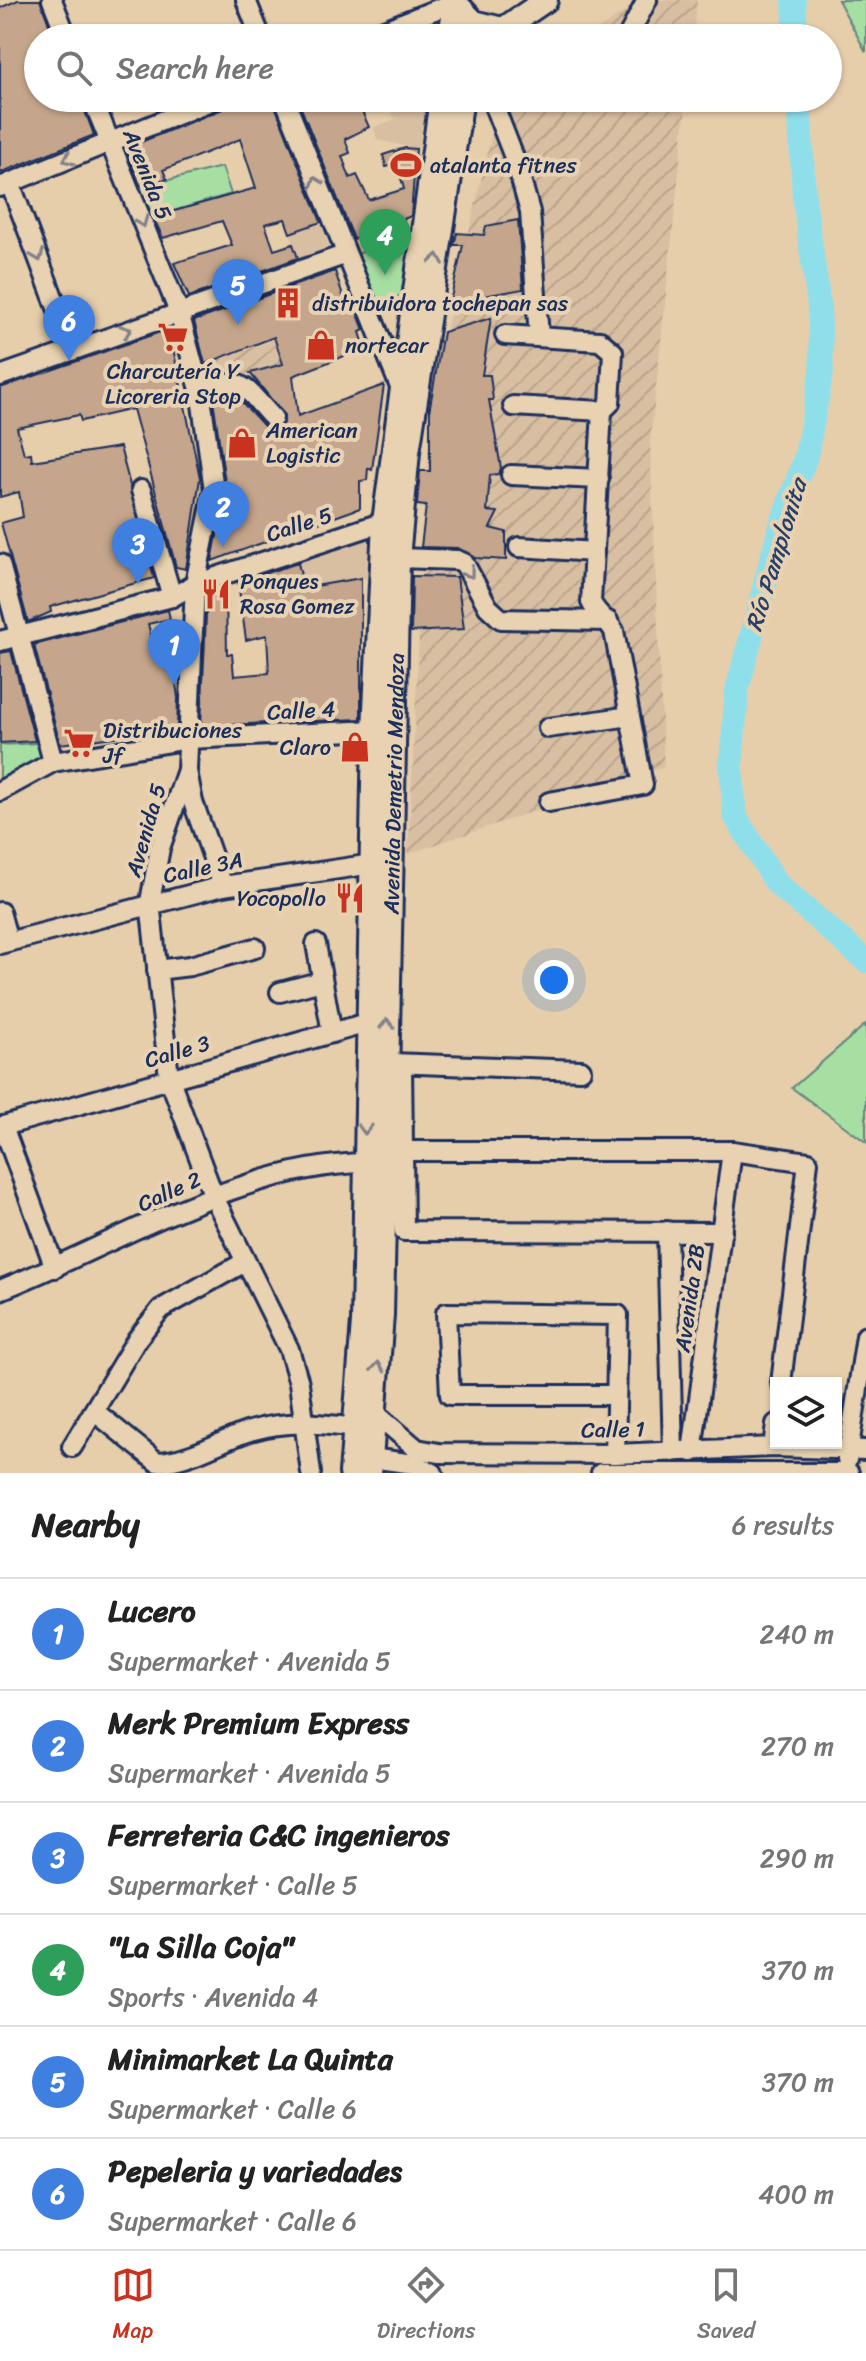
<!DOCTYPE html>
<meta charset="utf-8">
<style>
:root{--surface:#fff;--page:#f2f2f2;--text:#222;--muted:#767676;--line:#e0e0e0;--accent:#c8321e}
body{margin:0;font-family:Sriracha,sans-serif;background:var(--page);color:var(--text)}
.controls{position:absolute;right:24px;bottom:24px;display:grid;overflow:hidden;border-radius:0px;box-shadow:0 2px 6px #0004}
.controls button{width:72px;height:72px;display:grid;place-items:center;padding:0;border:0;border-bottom:2px solid var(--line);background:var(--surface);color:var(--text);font:40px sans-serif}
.you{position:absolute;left:554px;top:980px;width:28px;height:28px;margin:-20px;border:6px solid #fff;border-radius:50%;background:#1a73e8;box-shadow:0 0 0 12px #1a73e833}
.badge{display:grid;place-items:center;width:52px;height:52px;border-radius:50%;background:var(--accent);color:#fff;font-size:26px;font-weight:700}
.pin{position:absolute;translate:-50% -66px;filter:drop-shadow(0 2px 4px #0008)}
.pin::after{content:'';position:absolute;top:42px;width:28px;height:24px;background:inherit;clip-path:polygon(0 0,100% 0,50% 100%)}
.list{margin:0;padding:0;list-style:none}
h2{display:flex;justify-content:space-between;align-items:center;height:104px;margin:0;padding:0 32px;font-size:34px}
h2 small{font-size:26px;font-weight:400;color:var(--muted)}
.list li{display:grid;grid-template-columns:52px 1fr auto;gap:24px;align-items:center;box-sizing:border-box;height:112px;padding:0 32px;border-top:2px solid var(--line)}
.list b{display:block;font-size:30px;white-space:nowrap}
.list p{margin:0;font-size:26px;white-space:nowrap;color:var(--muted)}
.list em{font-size:26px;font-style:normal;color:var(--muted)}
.icon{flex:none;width:44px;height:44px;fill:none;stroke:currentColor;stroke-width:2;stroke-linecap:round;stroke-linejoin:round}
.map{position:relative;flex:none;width:866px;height:1473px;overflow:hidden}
.search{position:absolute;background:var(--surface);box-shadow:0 2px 6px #0004;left:24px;right:24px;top:24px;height:88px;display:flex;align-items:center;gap:20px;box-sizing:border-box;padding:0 28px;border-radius:44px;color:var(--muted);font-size:30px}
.sheet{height:776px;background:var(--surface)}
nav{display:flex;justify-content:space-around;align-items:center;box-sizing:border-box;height:112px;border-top:2px solid var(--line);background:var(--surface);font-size:22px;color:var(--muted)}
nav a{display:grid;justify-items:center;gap:4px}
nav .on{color:var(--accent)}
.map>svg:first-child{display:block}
</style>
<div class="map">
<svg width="866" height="1473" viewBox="0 0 866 1473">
<defs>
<pattern id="industrial-furrows" width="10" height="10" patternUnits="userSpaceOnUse" patternTransform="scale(2)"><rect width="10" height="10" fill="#d9bfa1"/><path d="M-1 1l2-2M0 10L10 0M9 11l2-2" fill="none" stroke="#baa48d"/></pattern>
</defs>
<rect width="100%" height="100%" fill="#e7ceab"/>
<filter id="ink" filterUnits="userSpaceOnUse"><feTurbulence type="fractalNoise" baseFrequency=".0125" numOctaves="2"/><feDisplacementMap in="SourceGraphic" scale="16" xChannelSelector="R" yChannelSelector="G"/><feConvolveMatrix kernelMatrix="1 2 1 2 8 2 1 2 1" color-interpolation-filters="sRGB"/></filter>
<g filter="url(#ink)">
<!-- built -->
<g fill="#d9bfa1">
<polygon points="386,98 431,98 426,107 419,149 377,140 374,127 400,117 394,118"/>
<polygon points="321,223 329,247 299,258 290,233"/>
<polygon points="369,535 366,578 304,588 296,554"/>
</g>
<!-- industrial -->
<g fill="url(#industrial-furrows)">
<polygon points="643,0 697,0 693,38 584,38"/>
<polygon points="500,98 687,98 650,443 664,767 408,854 431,396"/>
<polygon points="275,339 282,364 205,385 201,366"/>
</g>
<!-- green -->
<g fill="#a7dfa3" stroke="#618780" stroke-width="2">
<polygon points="838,0 866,0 866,52"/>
<polygon points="222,167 231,194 153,217 140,187"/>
<polygon points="416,229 401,295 381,306 355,255"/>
<polygon points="39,743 45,763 0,786 0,745"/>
<polygon points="866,1024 866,1142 792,1088"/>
</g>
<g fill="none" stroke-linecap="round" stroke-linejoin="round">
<!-- river -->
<g stroke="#8fdfeb" stroke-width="24">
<polyline points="794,0 796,38"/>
<polyline points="799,98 804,197 819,306 822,371 806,456 779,531 737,690 731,767 735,816 777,884 866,961"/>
</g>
</g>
<!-- building -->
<g fill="#c5a68c" stroke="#1b2f5e" stroke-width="2">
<polygon points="18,0 40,0 54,38 38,38 38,98 80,98 94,135 0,173 0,8"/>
<polygon points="237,98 272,98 321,222 290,233 285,219 265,224 274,250 293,244 298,258 189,297 174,263 232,245 222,221 163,238 153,217 256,188 240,139 163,170 167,179 140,185 126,148 223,109"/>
<polygon points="297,98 341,98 343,103 356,98 369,127 345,139 350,153 342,156 350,178 357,175 369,200 404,189 397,164 386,167 383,155 405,148 416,149 411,216 354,239"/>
<polygon points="518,220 523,289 450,302 463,245 454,245 457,233 484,235 486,226"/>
<polygon points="335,271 346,305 354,304 364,330 360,332 365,348 293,376 298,416 384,385 372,470 368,468 367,480 360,481 360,508 212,561 226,489 213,399 237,397 264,426 276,429 284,422 284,415 250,373 283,364 274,337 205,364 194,321"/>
<polygon points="491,318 482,375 490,375 493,400 489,400 501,468 499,474 490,475 487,511 498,512 490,528 506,532 506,560 475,558 458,548 421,547 426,506 417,505 420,471 430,471 430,406 443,332"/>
<polygon points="169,329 200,478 186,569 176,567 133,409 81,421 79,415 17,428 24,454 31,453 32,461 120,447 154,578 50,607 51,612 28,622 1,523 23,517 19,492 0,497 0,388"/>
<polygon points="298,563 304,588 361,578 361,719 201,726 207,593 226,586 227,654 232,654 234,676 269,673 267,635 246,640 238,582"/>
<polygon points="412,576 457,577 464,629 411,632"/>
<polygon points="168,610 170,619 148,624 155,651 171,648 178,698 177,729 60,744 34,645"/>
<polygon points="11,651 35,741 0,743 0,653"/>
</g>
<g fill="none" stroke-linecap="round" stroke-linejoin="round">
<!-- minor casing -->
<g stroke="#1b2f5e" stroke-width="24">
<g id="minor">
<polyline points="52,0 67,38"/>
<polyline points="246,0 261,38"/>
<polyline points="364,38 455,2"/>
<polyline points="627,38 647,0"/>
<polyline points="92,98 179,312 200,390 214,490 195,584 187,770 160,848 150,902 169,1077 214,1197 289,1349 299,1383 311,1473"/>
<polyline points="284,98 400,387"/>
<polyline points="491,98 517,165 530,212 539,337"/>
<polyline points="10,183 73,350"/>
<polyline points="0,187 218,98"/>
<path d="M505 335 600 341 613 352 610 403 602 411 591 602C597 615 607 619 614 631L643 785 549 802"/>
<polyline points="0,376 344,255"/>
<path d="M200 390C246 375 243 387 273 418"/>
<polyline points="513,406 602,411"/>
<polyline points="511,475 599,479"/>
<polyline points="141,490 172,597"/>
<polyline points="519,547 594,552"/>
<polyline points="398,558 457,560 464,563 488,607 501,619 608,621"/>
<polyline points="0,564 53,762"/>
<polyline points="0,641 172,597 195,584 384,522"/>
<polyline points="548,728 630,716"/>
<polyline points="187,771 193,802 223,886"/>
<polyline points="0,791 53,762 189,739 374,730"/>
<polyline points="0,912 8,941"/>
<polyline points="0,944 223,886 373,864"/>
<polyline points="316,944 332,1033"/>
<polyline points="157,970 190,966 255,948"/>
<polyline points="280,992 322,981"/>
<polyline points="392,1063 581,1070"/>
<polyline points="402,1064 404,1231 722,1232"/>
<polyline points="3,1126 55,1268"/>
<polyline points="0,1127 367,1023"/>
<polyline points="403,1151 732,1151 808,1162 781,1383"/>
<polyline points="667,1231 673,1452"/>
<path d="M0 1290C114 1245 241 1165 365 1163"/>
<path d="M94 1411 157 1462C190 1461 219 1441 250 1431 286 1420 319 1423 355 1428"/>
<polyline points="375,1413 417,1449 439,1453 615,1454 773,1447 866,1450"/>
<polyline points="72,1447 137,1339 161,1309 245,1262"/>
<polyline points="773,1447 776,1424"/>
<polyline points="692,1452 732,1151"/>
<polyline points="615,1454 618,1315 446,1313 450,1395 616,1395"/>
<polyline points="371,1458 414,1464 433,1473"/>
<polyline points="847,1460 866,1336"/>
<polyline points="601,1473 849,1473"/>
</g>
</g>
<!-- major casing -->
<g stroke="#1b2f5e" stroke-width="28">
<g id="major">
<polyline points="453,0 474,22 502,29"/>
<polyline points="450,38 455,2"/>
<polyline points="490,38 546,0"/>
<polyline points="351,1473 363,1322 374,730 384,522 441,98"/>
<path id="s1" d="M370 1473 382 1315 398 558 408 452 462 98"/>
</g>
</g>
<!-- minor -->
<use href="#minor" stroke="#e8d2b1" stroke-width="18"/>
<!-- major -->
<use href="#major" stroke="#e8d2b1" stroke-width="22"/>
</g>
<!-- one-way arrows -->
<defs><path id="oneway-chevron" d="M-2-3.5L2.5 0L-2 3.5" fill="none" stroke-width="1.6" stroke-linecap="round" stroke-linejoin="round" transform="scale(2)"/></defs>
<g stroke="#828088">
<use href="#oneway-chevron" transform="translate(68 159) rotate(157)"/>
<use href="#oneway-chevron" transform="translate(316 182) rotate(-111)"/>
<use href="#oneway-chevron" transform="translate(142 222) rotate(68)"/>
<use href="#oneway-chevron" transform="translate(38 256) rotate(69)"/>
<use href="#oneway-chevron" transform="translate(437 259) rotate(-81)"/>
<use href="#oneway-chevron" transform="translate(126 331) rotate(-20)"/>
<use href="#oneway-chevron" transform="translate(469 573) rotate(54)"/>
<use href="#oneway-chevron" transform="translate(387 1024) rotate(-89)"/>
<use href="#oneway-chevron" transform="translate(365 1129) rotate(91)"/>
<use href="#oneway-chevron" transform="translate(378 1367) rotate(-85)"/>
</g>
</g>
<!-- icons -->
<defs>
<g id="stadium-bare" transform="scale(2.4)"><path d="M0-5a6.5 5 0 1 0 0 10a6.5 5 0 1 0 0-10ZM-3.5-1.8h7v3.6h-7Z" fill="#c8321e" stroke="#e8d2b1" stroke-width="2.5" paint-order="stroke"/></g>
<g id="building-bare" transform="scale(2.4)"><path d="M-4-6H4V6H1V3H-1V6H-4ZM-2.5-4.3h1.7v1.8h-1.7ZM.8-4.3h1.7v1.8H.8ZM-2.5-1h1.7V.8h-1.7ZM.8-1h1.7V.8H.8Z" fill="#c8321e" stroke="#e8d2b1" stroke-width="2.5" paint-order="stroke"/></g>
<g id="supermarket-bare" transform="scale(2.4)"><path d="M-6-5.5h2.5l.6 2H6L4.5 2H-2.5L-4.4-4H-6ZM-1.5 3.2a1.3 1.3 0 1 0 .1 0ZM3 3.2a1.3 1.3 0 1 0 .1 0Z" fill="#c8321e" stroke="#e8d2b1" stroke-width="2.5" paint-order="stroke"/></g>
<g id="shop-bare" transform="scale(2.4)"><path d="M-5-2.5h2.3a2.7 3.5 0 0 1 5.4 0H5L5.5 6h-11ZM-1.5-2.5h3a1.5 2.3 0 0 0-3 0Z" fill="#c8321e" stroke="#e8d2b1" stroke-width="2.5" paint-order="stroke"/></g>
<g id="restaurant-bare" transform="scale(2.4)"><path d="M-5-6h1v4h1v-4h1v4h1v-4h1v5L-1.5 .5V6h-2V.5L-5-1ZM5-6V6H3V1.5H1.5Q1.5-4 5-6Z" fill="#c8321e" stroke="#e8d2b1" stroke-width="2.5" paint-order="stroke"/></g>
</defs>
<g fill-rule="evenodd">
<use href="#stadium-bare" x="406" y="165"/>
<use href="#building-bare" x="288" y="303"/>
<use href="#supermarket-bare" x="173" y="337"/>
<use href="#shop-bare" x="321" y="345"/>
<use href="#shop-bare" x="242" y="443"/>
<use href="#restaurant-bare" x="216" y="594"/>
<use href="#supermarket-bare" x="79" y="743"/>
<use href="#shop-bare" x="355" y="747"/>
<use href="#restaurant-bare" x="350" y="898"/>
</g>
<g text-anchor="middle" stroke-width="8" stroke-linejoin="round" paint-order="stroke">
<!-- poi labels -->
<g font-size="22" fill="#1b2f5e" stroke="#e8d2b1" text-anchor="start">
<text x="430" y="173">atalanta fitnes</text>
<text x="312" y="311">distribuidora tochepan sas</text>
<text x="345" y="353">nortecar</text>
<text x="173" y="379" text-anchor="middle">Charcutería Y<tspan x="173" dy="25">Licoreria Stop</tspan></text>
<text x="266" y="438">American<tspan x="266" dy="25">Logistic</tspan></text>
<text x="240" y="589">Ponques<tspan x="240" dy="25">Rosa Gomez</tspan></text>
<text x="103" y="738">Distribuciones<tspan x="103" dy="25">Jf</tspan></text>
<text x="331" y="755" text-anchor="end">Claro</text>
<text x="326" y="906" text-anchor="end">Yocopollo</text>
</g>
<!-- street labels -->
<g font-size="22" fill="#1b2f5e" stroke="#e8d2b1">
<text transform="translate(148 174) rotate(68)" y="8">Avenida 5</text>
<text transform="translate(299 524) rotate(-18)" y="8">Calle 5</text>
<text transform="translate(301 710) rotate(-3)" y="8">Calle 4</text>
<text dy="8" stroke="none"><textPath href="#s1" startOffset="690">Avenida Demetrio Mendoza</textPath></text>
<text transform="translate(145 830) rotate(-74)" y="8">Avenida 5</text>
<text transform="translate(203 867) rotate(-12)" y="8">Calle 3A</text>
<text transform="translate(177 1051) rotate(-16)" y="8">Calle 3</text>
<text transform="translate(169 1191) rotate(-24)" y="8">Calle 2</text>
<text transform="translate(689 1298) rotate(-82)" y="8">Avenida 2B</text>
<text transform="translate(613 1429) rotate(-1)" y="8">Calle 1</text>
</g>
<!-- water labels -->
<g font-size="24" font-style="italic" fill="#27416c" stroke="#e8d2b1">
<text transform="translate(776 555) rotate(-73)" y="8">Río Pamplonita</text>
</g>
</g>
</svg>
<div class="controls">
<button><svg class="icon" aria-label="layers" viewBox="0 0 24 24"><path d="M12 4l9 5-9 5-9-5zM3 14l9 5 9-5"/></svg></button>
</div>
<div class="you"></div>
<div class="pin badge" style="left:174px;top:685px;background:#3f7fe0">1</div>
<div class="pin badge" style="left:223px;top:547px;background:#3f7fe0">2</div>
<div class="pin badge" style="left:138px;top:584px;background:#3f7fe0">3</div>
<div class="pin badge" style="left:385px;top:275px;background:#2e9e5b">4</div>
<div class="pin badge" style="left:238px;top:325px;background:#3f7fe0">5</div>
<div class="pin badge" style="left:69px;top:361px;background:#3f7fe0">6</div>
<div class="search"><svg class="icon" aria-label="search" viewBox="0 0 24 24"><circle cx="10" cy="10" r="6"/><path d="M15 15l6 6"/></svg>Search here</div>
</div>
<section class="sheet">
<h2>Nearby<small>6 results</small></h2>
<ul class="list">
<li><span class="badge" style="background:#3f7fe0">1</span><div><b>Lucero</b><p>Supermarket · Avenida 5</p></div><em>240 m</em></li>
<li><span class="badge" style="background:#3f7fe0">2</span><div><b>Merk Premium Express</b><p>Supermarket · Avenida 5</p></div><em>270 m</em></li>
<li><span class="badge" style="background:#3f7fe0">3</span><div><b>Ferreteria C&amp;C ingenieros</b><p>Supermarket · Calle 5</p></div><em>290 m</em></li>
<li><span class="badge" style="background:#2e9e5b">4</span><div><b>&quot;La Silla Coja&quot;</b><p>Sports · Avenida 4</p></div><em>370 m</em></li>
<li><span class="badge" style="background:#3f7fe0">5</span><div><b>Minimarket La Quinta</b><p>Supermarket · Calle 6</p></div><em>370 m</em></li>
<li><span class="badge" style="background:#3f7fe0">6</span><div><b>Pepeleria y variedades</b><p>Supermarket · Calle 6</p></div><em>400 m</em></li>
</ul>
</section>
<nav>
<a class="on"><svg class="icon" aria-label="map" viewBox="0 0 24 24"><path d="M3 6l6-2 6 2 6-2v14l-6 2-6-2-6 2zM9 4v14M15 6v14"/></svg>Map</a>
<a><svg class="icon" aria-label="directions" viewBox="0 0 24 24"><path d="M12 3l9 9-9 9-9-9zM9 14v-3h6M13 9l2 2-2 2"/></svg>Directions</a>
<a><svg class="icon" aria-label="saved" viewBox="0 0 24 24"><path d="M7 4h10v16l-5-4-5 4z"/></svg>Saved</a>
</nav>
